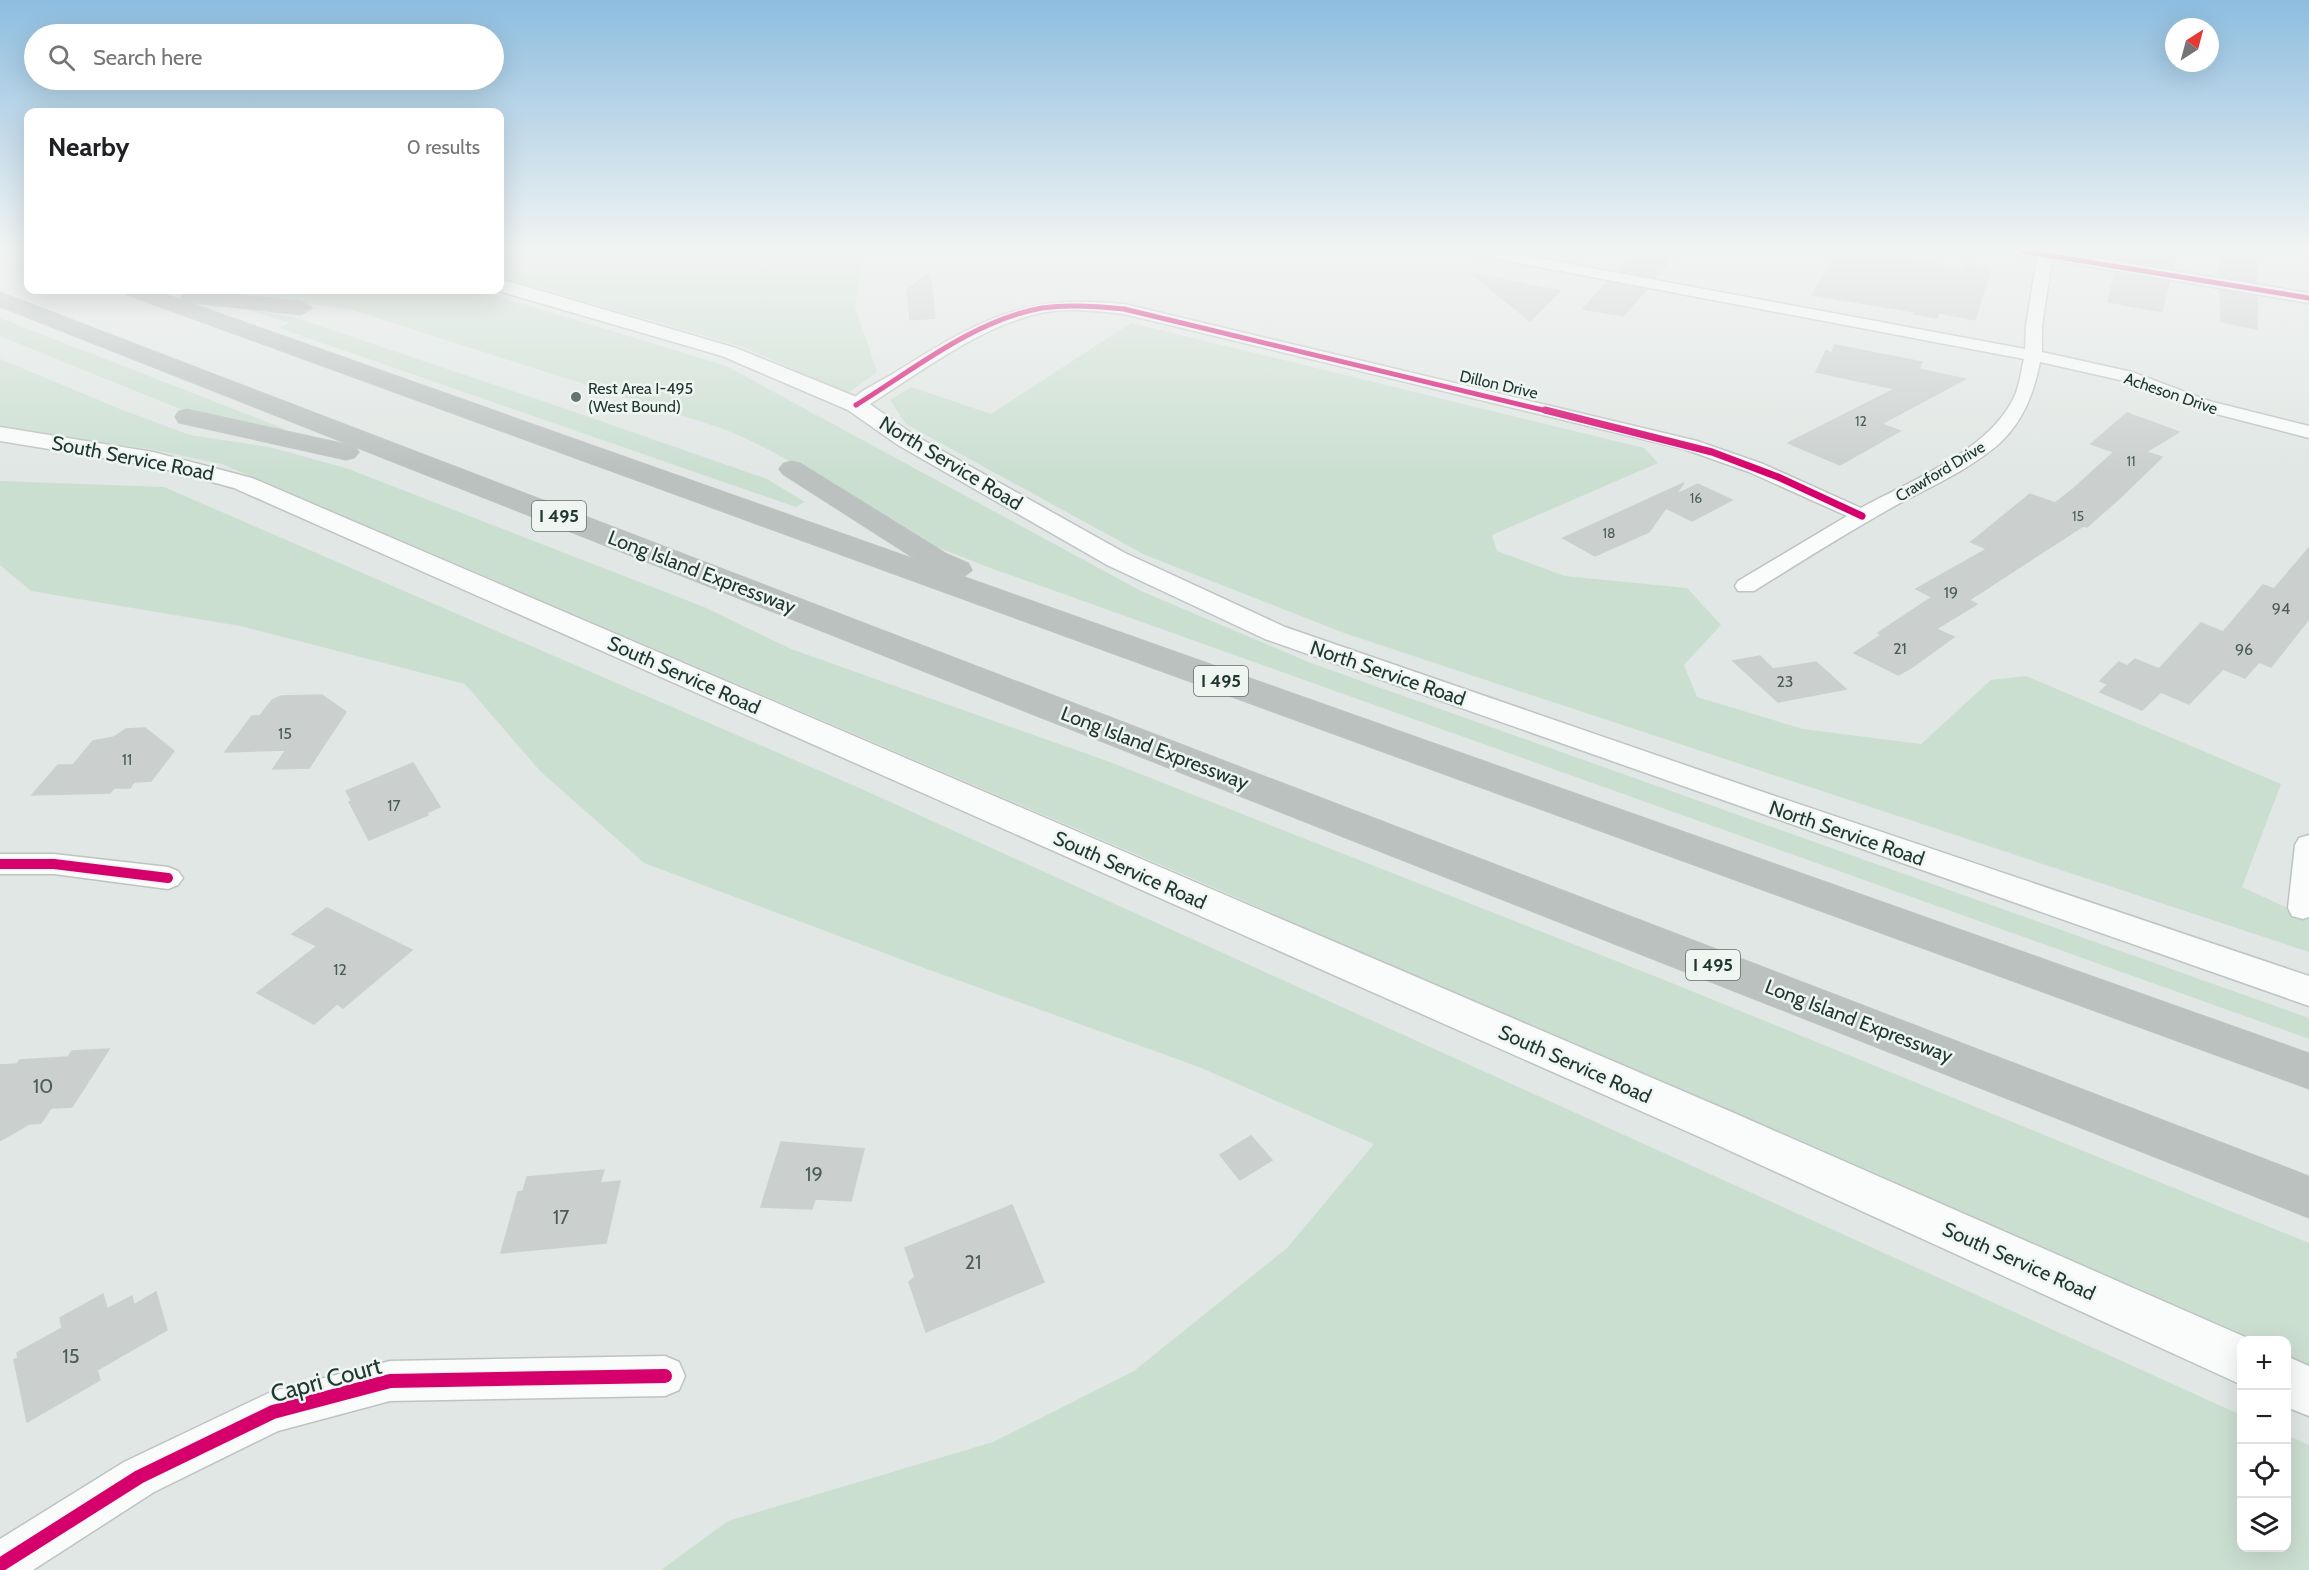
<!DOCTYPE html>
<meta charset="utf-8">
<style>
:root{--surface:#fff;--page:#f2f2f2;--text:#202124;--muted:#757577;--line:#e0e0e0}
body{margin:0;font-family:Cabin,sans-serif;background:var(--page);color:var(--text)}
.controls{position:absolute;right:18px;bottom:18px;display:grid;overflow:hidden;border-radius:12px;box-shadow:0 6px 24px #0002}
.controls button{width:54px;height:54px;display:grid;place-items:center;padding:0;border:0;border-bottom:2px solid var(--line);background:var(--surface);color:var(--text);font:30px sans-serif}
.compass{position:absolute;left:2165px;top:18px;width:54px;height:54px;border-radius:50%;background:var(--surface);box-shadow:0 6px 24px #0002;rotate:36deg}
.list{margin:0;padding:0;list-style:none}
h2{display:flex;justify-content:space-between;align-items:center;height:78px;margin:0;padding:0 24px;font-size:26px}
h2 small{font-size:20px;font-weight:400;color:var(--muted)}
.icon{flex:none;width:33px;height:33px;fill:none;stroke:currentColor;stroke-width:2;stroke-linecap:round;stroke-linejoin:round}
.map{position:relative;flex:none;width:2309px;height:1570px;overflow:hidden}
.search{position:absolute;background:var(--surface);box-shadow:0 6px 24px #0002;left:24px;top:24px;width:480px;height:66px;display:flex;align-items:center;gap:15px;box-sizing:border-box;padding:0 21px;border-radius:33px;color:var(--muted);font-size:22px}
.panel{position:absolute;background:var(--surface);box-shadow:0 6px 24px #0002;left:24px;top:108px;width:480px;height:186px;border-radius:12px}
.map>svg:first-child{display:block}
</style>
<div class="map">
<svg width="2309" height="1570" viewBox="0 0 2309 1570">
<rect width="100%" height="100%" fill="#e1e7e4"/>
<!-- green -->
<g fill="#cbdfd1">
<polygon points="500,251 865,251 855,307 877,372 848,393 743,347 500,277"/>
<path d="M198 290H478L726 366 1141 591 1311 663 2309 1018V1039L985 566C959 555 930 546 905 532 843 497 786 452 718 427L349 309Z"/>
<polygon points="243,308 293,317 566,409 767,479 805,502 796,507 279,328 289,323"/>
<polygon points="0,318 285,429 273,432 195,415 0,336"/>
<polygon points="1131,323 1644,448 1658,463 1492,535 1497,551 1565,576 1687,588 1721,625 1684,665 1697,697 1803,729 1921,744 1991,680 2026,676 2281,784 2242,887 2309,918 2309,952 1344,633 1145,555 906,424 890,400 911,387 991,414"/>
<polygon points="0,359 125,411 190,435 269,447 346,468 704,607 791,649 1110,762 1667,981 2309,1243 2309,1370 2287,1360 2286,1340 2242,1340 1199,881 222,464 149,449 0,428"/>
<polygon points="0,481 164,487 864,790 2241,1415 2242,1548 2286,1548 2287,1435 2309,1445 2309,1570 661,1570 728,1521 993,1442 1134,1371 1287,1248 1374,1144 1199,1067 924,968 644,863 540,771 465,684 240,626 31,591 0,565"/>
</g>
<!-- building -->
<g fill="#cbd0ce" stroke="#cad0cd" stroke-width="1.5">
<polygon points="1840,251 1866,251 1965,269 1967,263 1991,267 1975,320 1939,313 1937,318 1914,314 1915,312 1812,295"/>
<polygon points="2119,251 2177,251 2173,268 2118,259"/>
<polygon points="1635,252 1672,258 1656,278 1618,271"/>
<polygon points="2235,252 2248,254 2248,258 2256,260 2257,282 2220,276 2219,255"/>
<polygon points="930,272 935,318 910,320 907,290"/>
<polygon points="1471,273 1529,285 1560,291 1530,321"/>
<polygon points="2115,273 2169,282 2162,312 2108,302"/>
<polygon points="1607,282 1646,290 1623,316 1583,309"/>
<polygon points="2220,290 2257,297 2257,329 2221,322"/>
<polygon points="1835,345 1922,362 1919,369 1965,379 1881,424 1900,431 1840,465 1788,443 1895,389 1816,372 1826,351 1832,353"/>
<polygon points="2127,413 2179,432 2146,452 2162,457 2122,496 2087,527 2083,526 1969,600 1977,604 1936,629 1954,637 1911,668 1898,675 1854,653 1881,635 1878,633 1932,597 1916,589 1987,549 1971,542 2030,494 2055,503 2073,489 2114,452 2091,444"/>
<polygon points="1684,483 1675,495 1698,484 1732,500 1692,521 1666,508 1649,532 1595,556 1563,538"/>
<polygon points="2309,548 2309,619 2271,667 2259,662 2245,678 2223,669 2189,704 2161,692 2142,710 2100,692 2108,684 2100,681 2119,662 2127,666 2135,659 2159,669 2201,623 2223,632 2263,585 2274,589"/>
<polygon points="1760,656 1773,669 1816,662 1846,689 1778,702 1733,661"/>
<polygon points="322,695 346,712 309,768 273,769 286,750 225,752 252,716 260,716 272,700 281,696"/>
<polygon points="145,728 174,751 151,781 134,782 130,788 114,788 110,793 32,795 58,765 73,765 93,741 114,737 126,729"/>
<polygon points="413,763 440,807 426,813 428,815 369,840 349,802 352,801 346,791"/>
<polygon points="327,908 412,950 343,1008 337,1004 314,1024 257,993 317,946 292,934"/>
<polygon points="109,1049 72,1107 51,1108 41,1123 29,1124 0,1141 0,1065 17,1064 20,1060 68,1057 72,1051"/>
<polygon points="1251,1136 1272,1160 1240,1180 1220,1155"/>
<polygon points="781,1142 864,1149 851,1201 815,1199 812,1209 761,1207"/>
<polygon points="604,1170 600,1183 620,1181 606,1243 501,1253 518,1192 523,1191 527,1177"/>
<polygon points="1012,1205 1044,1282 926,1332 909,1282 915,1277 905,1248"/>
<polygon points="156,1292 167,1330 97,1370 100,1380 27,1422 14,1360 18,1358 17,1353 62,1328 60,1318 103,1294 107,1309 132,1296 134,1305"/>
</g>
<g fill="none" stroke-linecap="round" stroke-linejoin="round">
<!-- minor casing -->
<g stroke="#bec3c1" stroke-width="3">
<g id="minor">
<path d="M1469 251H1501L2025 349 2026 326 2037 258 2016 254 2014 251H2053L2309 293V303L2052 260 2042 326V352L2132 372 2209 401 2309 426V438L2197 409 2120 380 2040 362C2034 392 2024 420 2001 442 1970 470 1927 488 1891 508 1845 534 1799 563 1754 591H1738L1735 586 1738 581 1847 516 1749 472 1684 449 1124 314C1096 311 1065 307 1036 314 973 330 917 375 862 409H850L847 405C857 391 882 381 896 372 979 320 1024 294 1124 304L1697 441 1763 464 1861 508C1912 480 1991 450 2015 395 2020 384 2021 370 2024 359L1476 255Z"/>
<polygon points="2309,835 2309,917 2303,919 2292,916 2288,908 2295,845 2299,838"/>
<polygon points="0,854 54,854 168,867 178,871 183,878 178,885 168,889 54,874 0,874"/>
<polygon points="665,1356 679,1362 685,1376 679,1390 665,1396 390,1401 278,1431 154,1492 33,1570 0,1570 0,1539 124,1462 273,1391 390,1361"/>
</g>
</g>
<!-- secondary casing -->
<g stroke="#bec4c2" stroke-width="3">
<g id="secondary">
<polygon points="500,279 736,348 864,400 914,435 1125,553 1285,627 1763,792 2309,976 2309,1006 1265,639 1107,565 898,445 848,410 722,356 495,290 500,290"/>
<polygon points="0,427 153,452 252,478 1734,1113 2252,1340 2242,1340 2242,1385 1704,1139 234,488 153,466 0,441"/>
<polygon points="2286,1356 2309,1366 2309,1416 2286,1407"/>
</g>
</g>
<!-- motorway casing -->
<g stroke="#bcc3c1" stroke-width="3">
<g id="motorway">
<polygon points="16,251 28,251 28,257 19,255"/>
<polygon points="125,290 151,290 923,563 784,474 780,469 784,464 792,462 800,464 947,555 968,564 971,570 962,577 2309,1054 2309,1088 127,294"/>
<polygon points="192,291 301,302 311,308 301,314 185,301 182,297 185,293"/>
<polygon points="0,293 2309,1177 2309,1217 0,306"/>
<polygon points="187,410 346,445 354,447 358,452 354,457 346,459 179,422 176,417 179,412"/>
</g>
</g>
<!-- minor -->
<use href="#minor" fill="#fafbfb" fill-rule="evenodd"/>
<!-- secondary -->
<use href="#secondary" fill="#fafbfb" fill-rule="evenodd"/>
<!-- motorway -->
<use href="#motorway" fill="#bac1bf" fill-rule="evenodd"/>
<!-- cycleway-far3 casing -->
<g stroke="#eff6f2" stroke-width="8">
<g id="cycleway-far3">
<polyline points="2021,251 2309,298"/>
<path d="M856 405C913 370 974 320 1042 308 1069 304 1097 306 1124 309L1551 412"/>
</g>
</g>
<!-- cycleway-far2 casing -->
<g stroke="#eff6f2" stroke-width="10">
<polyline id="cycleway-far2" points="1545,410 1712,452 1778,477 1862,516"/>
</g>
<!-- cycleway-far1 casing -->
<g stroke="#eff6f2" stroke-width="14">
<polyline id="cycleway-far1" points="0,864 54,864 168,878"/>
</g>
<!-- cycleway casing -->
<g stroke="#eff6f2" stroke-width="17">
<polyline id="cycleway" points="0,1565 139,1477 273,1412 390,1381 665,1376"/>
</g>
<!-- cycleway-far3 -->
<use href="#cycleway-far3" stroke="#d6006c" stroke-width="5"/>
<!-- cycleway-far2 -->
<use href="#cycleway-far2" stroke="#d6006c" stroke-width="7"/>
<!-- cycleway-far1 -->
<use href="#cycleway-far1" stroke="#d6006c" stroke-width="10"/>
<!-- cycleway -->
<use href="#cycleway" stroke="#d6006c" stroke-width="14"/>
</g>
<!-- sky -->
<linearGradient id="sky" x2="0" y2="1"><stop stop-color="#8dbddf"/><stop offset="0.53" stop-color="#f2f4f3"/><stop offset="1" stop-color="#f2f4f3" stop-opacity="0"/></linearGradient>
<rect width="2309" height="471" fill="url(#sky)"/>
<!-- markers -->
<circle fill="#647570" stroke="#eff6f2" stroke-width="2" cx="576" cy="397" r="6"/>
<g text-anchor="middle" stroke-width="5" stroke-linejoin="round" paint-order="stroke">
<!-- far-number labels -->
<g font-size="14" fill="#4c5d59">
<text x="1861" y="426">12</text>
<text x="2131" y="466">11</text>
<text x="1696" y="503">16</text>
<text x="2078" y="521">15</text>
<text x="1609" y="538">18</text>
</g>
<!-- far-street labels -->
<g font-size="16" fill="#213732" stroke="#eff6f2">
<text transform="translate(1499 384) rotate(13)" y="6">Dillon Drive</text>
<text transform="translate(2171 393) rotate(19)" y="6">Acheson Drive</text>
<text transform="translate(1940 471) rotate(-31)" y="6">Crawford Drive</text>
</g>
<!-- far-poi labels -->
<g font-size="16" fill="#213732" stroke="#eff6f2" text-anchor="start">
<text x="588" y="394">Rest Area I-495<tspan x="588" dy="18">(West Bound)</tspan></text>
</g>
<!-- number labels -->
<g font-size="16" fill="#4c5d59">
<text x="1951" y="598">19</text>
<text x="2281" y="614">94</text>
<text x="1900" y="654">21</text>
<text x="2244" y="655">96</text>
<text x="1785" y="687">23</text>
<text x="285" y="739">15</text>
<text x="127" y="765">11</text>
<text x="394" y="811">17</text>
<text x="340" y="975">12</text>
</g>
<!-- shield labels -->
<g fill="#eff6f2" stroke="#5f706c" stroke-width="1.5">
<rect x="532" y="501" width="54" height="30" rx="4.5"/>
<rect x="1194" y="666" width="54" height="30" rx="4.5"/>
<rect x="1686" y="950" width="54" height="30" rx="4.5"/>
</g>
<g font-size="18" font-weight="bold" fill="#213732">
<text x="559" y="522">I 495</text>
<text x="1221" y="687">I 495</text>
<text x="1713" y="971">I 495</text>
</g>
<!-- street labels -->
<g font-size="20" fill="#213732" stroke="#eff6f2">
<text transform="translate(133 458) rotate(11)" y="7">South Service Road</text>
<text transform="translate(951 463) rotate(31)" y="7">North Service Road</text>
<text transform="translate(702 572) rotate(21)" y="7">Long Island Expressway</text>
<text transform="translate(1388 673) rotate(19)" y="7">North Service Road</text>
<text transform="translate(684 675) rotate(24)" y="7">South Service Road</text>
<text transform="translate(1155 748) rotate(21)" y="7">Long Island Expressway</text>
<text transform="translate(1847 833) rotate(19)" y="7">North Service Road</text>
<text transform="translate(1130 870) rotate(24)" y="7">South Service Road</text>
<text transform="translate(1859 1021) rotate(21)" y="7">Long Island Expressway</text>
<text transform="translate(1575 1064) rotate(24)" y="7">South Service Road</text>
<text transform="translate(2019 1261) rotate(24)" y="7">South Service Road</text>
</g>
<!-- near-number labels -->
<g font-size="20" fill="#4c5d59">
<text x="43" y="1093">10</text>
<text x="814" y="1181">19</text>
<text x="561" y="1224">17</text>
<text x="973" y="1269">21</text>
<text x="71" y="1363">15</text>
</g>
<!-- near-street labels -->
<g font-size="24" fill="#213732" stroke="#eff6f2">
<text transform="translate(326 1380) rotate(-15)" y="8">Capri Court</text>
</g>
</g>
</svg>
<div class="controls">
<button>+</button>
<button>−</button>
<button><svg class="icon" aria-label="locate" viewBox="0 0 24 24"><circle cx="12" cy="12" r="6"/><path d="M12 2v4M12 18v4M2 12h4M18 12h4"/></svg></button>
<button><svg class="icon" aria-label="layers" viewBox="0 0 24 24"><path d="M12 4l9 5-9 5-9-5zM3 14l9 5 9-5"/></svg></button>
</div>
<svg class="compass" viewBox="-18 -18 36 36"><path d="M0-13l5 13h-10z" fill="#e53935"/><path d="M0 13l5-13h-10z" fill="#757577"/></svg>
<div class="search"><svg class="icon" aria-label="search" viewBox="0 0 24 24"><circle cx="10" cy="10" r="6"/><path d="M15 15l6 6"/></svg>Search here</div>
<section class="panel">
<h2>Nearby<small>0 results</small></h2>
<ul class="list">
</ul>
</section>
</div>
